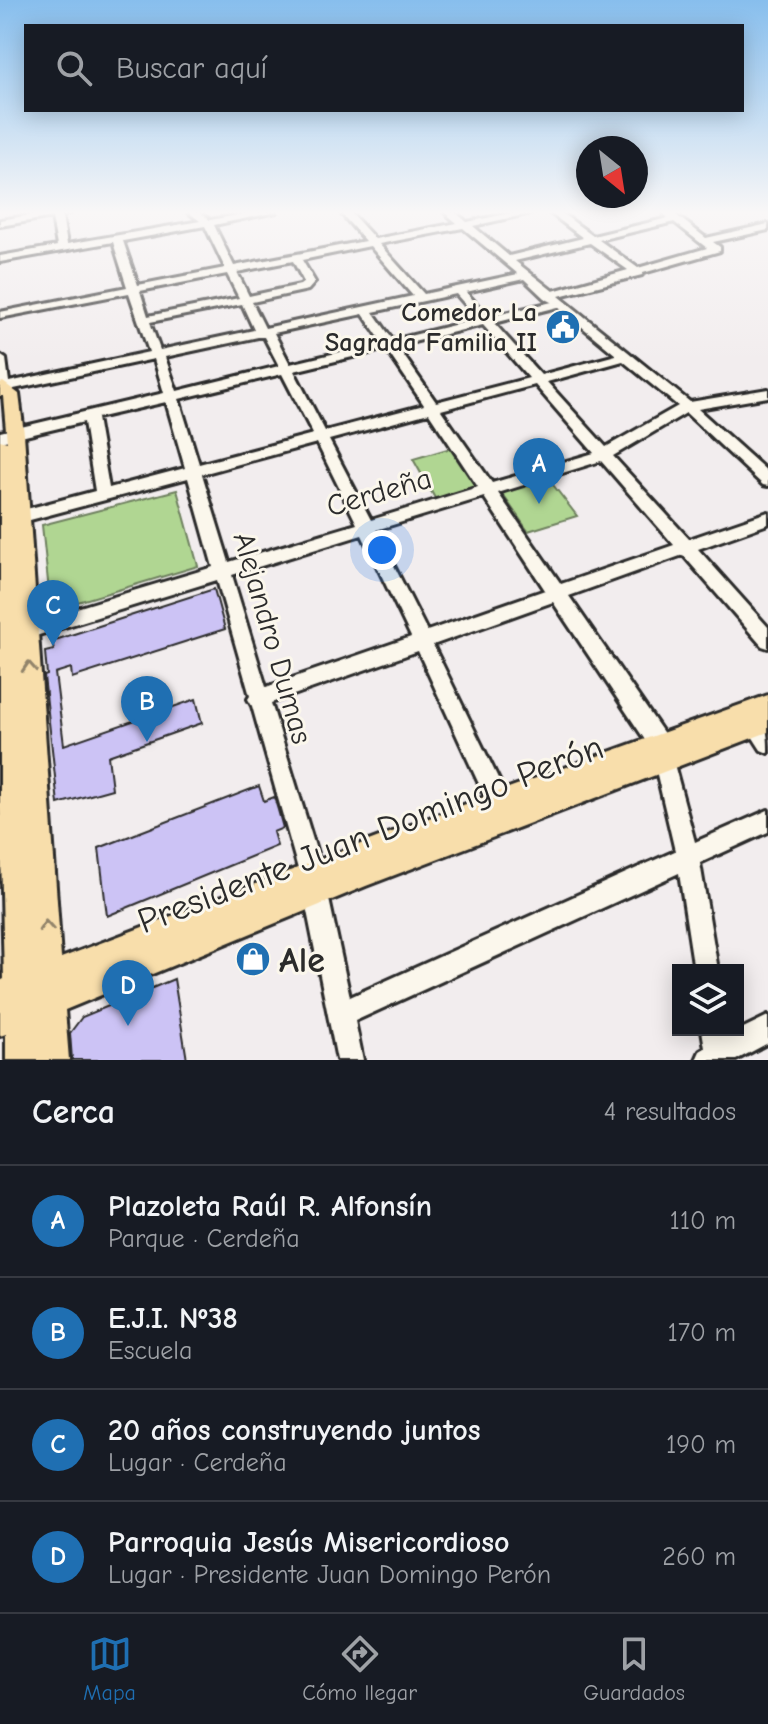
<!DOCTYPE html>
<html lang="es">
<meta charset="utf-8">
<style>
:root{--surface:#171b24;--page:#20242c;--text:#f1f3f6;--muted:#9ea1a6;--line:#363941;--accent:#1f6fb2}
body{margin:0;font-family:"Comic Neue",sans-serif;background:var(--page);color:var(--text)}
.controls{position:absolute;right:24px;bottom:24px;display:grid;overflow:hidden;border-radius:0px;box-shadow:0 4px 20px #0003}
.controls button{width:72px;height:72px;display:grid;place-items:center;padding:0;border:0;border-bottom:2px solid var(--line);background:var(--surface);color:var(--text);font:40px sans-serif}
.compass{position:absolute;left:576px;top:136px;width:72px;height:72px;border-radius:50%;background:var(--surface);box-shadow:0 4px 20px #0003;rotate:150deg}
.you{position:absolute;left:382px;top:550px;width:28px;height:28px;margin:-20px;border:6px solid #fff;border-radius:50%;background:#1a73e8;box-shadow:0 0 0 12px #1a73e833}
.badge{display:grid;place-items:center;width:52px;height:52px;border-radius:50%;background:var(--accent);color:#fff;font-size:26px;font-weight:700}
.pin{position:absolute;translate:-50% -66px;filter:drop-shadow(0 2px 4px #0008)}
.pin::after{content:'';position:absolute;top:42px;width:28px;height:24px;background:inherit;clip-path:polygon(0 0,100% 0,50% 100%)}
.list{margin:0;padding:0;list-style:none}
h2{display:flex;justify-content:space-between;align-items:center;height:104px;margin:0;padding:0 32px;font-size:34px}
h2 small{font-size:26px;font-weight:400;color:var(--muted)}
.list li{display:grid;grid-template-columns:52px 1fr auto;gap:24px;align-items:center;box-sizing:border-box;height:112px;padding:0 32px;border-top:2px solid var(--line)}
.list b{display:block;font-size:30px;white-space:nowrap}
.list p{margin:0;font-size:26px;white-space:nowrap;color:var(--muted)}
.list em{font-size:26px;font-style:normal;color:var(--muted)}
.icon{flex:none;width:44px;height:44px;fill:none;stroke:currentColor;stroke-width:2;stroke-linecap:round;stroke-linejoin:round}
.map{position:relative;flex:none;width:768px;height:1060px;overflow:hidden}
.search{position:absolute;background:var(--surface);box-shadow:0 4px 20px #0003;left:24px;right:24px;top:24px;height:88px;display:flex;align-items:center;gap:20px;box-sizing:border-box;padding:0 28px;border-radius:0px;color:var(--muted);font-size:30px}
.sheet{height:552px;background:var(--surface)}
nav{display:flex;justify-content:space-around;align-items:center;box-sizing:border-box;height:112px;border-top:2px solid var(--line);background:var(--surface);font-size:22px;color:var(--muted)}
nav a{display:grid;justify-items:center;gap:4px}
nav .on{color:var(--accent)}
.map>svg:first-child{display:block}
</style>
<div class="map">
<svg width="768" height="1060" viewBox="0 0 768 1060">
<rect width="100%" height="100%" fill="#f2edee"/>
<filter id="ink" filterUnits="userSpaceOnUse"><feTurbulence type="fractalNoise" baseFrequency=".0125" numOctaves="2"/><feDisplacementMap in="SourceGraphic" scale="16" xChannelSelector="R" yChannelSelector="G"/><feConvolveMatrix kernelMatrix="1 2 1 2 8 2 1 2 1" color-interpolation-filters="sRGB"/></filter>
<g filter="url(#ink)">
<!-- green -->
<g fill="#b0d692" stroke="#6e805e" stroke-width="2">
<polygon points="451,448 477,488 436,500 413,459"/>
<polygon points="547,477 577,516 528,531 501,492"/>
<polygon points="177,490 198,566 51,610 42,525"/>
</g>
<!-- building -->
<g fill="#ccc3f5" stroke="#2b2b2b" stroke-width="2">
<polygon points="214,589 225,629 72,678 71,668 55,673 64,745 196,699 202,723 108,756 112,789 58,804 44,676 47,675 45,652 54,650 52,641"/>
<polygon points="259,786 264,801 274,797 278,810 283,828 273,832 277,846 107,916 99,848"/>
<polygon points="174,979 187,1060 72,1060 70,1033 82,1017"/>
</g>
<g fill="none" stroke-linecap="round" stroke-linejoin="round">
<!-- minor casing -->
<g stroke="#2b2b2b" stroke-width="6">
<g id="minor">
<path d="M49 212H71L62 216 67 244 200 221 188 212H199L210 220 254 212H276L214 225 234 266 365 241 340 212H350L375 239 457 223 444 212H455L467 222 516 212H536L473 226 509 256 583 238 549 212H560L593 236 668 218 664 214 666 212H672L706 238 768 224V230L713 242 720 247V251L643 273 642 275 559 296 690 402 768 389V397L698 409 768 472V486L763 485 686 413 613 456 689 539 768 512V524L698 549 768 627V648L762 646 683 555 569 596 667 738 695 842 768 810V832L700 863 718 970H694L679 873 355 1021 363 1060H337L300 876 252 706 248 699 250 696 217 580 0 647V631L213 567 188 478 0 528V516L95 491 84 422 0 442V432L164 393 154 359 0 392V355L6 359 9 382 149 352 129 293 0 318V312L127 287 113 242 0 262V256L57 246 52 217 0 226V220ZM674 222 707 248 638 268 599 240ZM205 226 225 268 138 285 123 241ZM463 228 518 274 424 294 379 244ZM590 243 628 270 553 291 515 261ZM370 246 413 296 265 328 252 302 308 290 315 282 302 260ZM293 261 304 282 300 285 249 296 237 272ZM227 274 239 298 148 316 140 291ZM524 279 544 298 552 302 488 317 466 292ZM456 294 478 319 393 340 373 312ZM242 304 254 330 160 350 150 322ZM558 307 616 355 541 375 494 323ZM363 314 382 342 290 364 274 333ZM483 325 529 378 436 402 397 346ZM258 337H264L279 366 177 391 165 357ZM386 349 424 405 325 431 294 371ZM623 361 678 406 606 447 547 382ZM282 374 313 434 199 464 179 399ZM535 385 594 453 492 483 441 410ZM166 402 185 468 109 488 97 418ZM429 413 478 487 371 520 329 440ZM317 443 357 524 229 562 202 474ZM601 461 674 545 561 584 498 493ZM484 497 545 590 427 631 376 530ZM362 535 411 637 266 687 232 575ZM553 602 651 749 675 851 350 997 324 876 271 703 418 651 496 821 504 824 512 821 515 813 433 645Z"/>
<path d="M755 715C768 722 768 737 768 753L761 750 745 725 748 718Z"/>
<polygon points="768,1016 768,1043 736,1060 696,1060 700,1051 705,1048 702,1030 728,1030 729,1035"/>
</g>
</g>
<!-- major casing -->
<g stroke="#2b2b2b" stroke-width="6">
<polygon id="major" points="3,382 19,394 24,434 61,958 500,791 768,695 768,732 366,886 65,1010 69,1060 6,1060 6,1034 0,1036 0,981 4,979 0,806 0,440 7,442 3,396 0,396 0,383"/>
</g>
<!-- minor -->
<use href="#minor" fill="#fbf7ec" fill-rule="evenodd"/>
<!-- major -->
<use href="#major" fill="#f8deab" fill-rule="evenodd"/>
</g>
<!-- one-way arrows -->
<defs><path id="oneway-chevron" d="M-2-3.5L2.5 0L-2 3.5" fill="none" stroke-width="1.6" stroke-linecap="round" stroke-linejoin="round" transform="scale(2)"/></defs>
<g stroke="#92846b">
<use href="#oneway-chevron" transform="translate(29 667) rotate(-94)"/>
<use href="#oneway-chevron" transform="translate(46 926) rotate(-94)"/>
</g>
</g>
<!-- sky -->
<linearGradient id="sky" x2="0" y2="1"><stop stop-color="#87beed"/><stop offset="0.59" stop-color="#f9f7f7"/><stop offset="1" stop-color="#f9f7f7" stop-opacity="0"/></linearGradient>
<rect width="768" height="360" fill="url(#sky)"/>
<!-- icons -->
<defs>
<g id="civic-disc" transform="scale(1.8)"><circle r="9.5" fill="#1f6fb2" stroke="#fbf7ec"/><path d="M-.6-6.5H3V-4.5H.6V-3L4-1V1h2V6H-6V1h2V-1L-.6-3ZM-1.2 2.5V6h2.4V2.5Z" fill="#fff"/></g>
<g id="shop-disc" transform="scale(1.8)"><circle r="9.5" fill="#1f6fb2" stroke="#fbf7ec"/><path d="M-5-2.5h2.3a2.7 3.5 0 0 1 5.4 0H5L5.5 6h-11ZM-1.5-2.5h3a1.5 2.3 0 0 0-3 0Z" fill="#fff"/></g>
</defs>
<g fill-rule="evenodd">
<use href="#civic-disc" x="563" y="327"/>
<use href="#shop-disc" x="253" y="959"/>
</g>
<g text-anchor="middle" stroke-width="6" stroke-linejoin="round" paint-order="stroke">
<!-- far-poi labels -->
<g font-size="26" font-weight="bold" fill="#2b2b2b" stroke="#fbf7ec" text-anchor="end">
<text x="537" y="321">Comedor La<tspan x="537" dy="30">Sagrada Familia II</tspan></text>
</g>
<!-- street labels -->
<g font-size="30" fill="#2b2b2b" stroke="#fbf7ec">
<text transform="translate(379 492) rotate(-16)" y="10">Cerdeña</text>
<text transform="translate(273 638) rotate(74)" y="10">Alejandro Dumas</text>
</g>
<!-- near-street labels -->
<g font-size="36" fill="#2b2b2b" stroke="#fbf7ec">
<text transform="translate(370 833) rotate(-21)" y="13">Presidente Juan Domingo Perón</text>
</g>
<!-- near-poi labels -->
<g font-size="36" font-weight="bold" fill="#2b2b2b" stroke="#fbf7ec" text-anchor="start">
<text x="279" y="972">Ale</text>
</g>
</g>
</svg>
<div class="controls">
<button><svg class="icon" aria-label="layers" viewBox="0 0 24 24"><path d="M12 4l9 5-9 5-9-5zM3 14l9 5 9-5"/></svg></button>
</div>
<svg class="compass" viewBox="-18 -18 36 36"><path d="M0-13l5 13h-10z" fill="#e53935"/><path d="M0 13l5-13h-10z" fill="#9ea1a6"/></svg>
<div class="you"></div>
<div class="pin badge" style="left:539px;top:504px">A</div>
<div class="pin badge" style="left:147px;top:742px">B</div>
<div class="pin badge" style="left:53px;top:646px">C</div>
<div class="pin badge" style="left:128px;top:1026px">D</div>
<div class="search"><svg class="icon" aria-label="search" viewBox="0 0 24 24"><circle cx="10" cy="10" r="6"/><path d="M15 15l6 6"/></svg>Buscar aquí</div>
</div>
<section class="sheet">
<h2>Cerca<small>4 resultados</small></h2>
<ul class="list">
<li><span class="badge">A</span><div><b>Plazoleta Raúl R. Alfonsín</b><p>Parque · Cerdeña</p></div><em>110 m</em></li>
<li><span class="badge">B</span><div><b>E.J.I. Nº38</b><p>Escuela</p></div><em>170 m</em></li>
<li><span class="badge">C</span><div><b>20 años construyendo juntos</b><p>Lugar · Cerdeña</p></div><em>190 m</em></li>
<li><span class="badge">D</span><div><b>Parroquia Jesús Misericordioso</b><p>Lugar · Presidente Juan Domingo Perón</p></div><em>260 m</em></li>
</ul>
</section>
<nav>
<a class="on"><svg class="icon" aria-label="map" viewBox="0 0 24 24"><path d="M3 6l6-2 6 2 6-2v14l-6 2-6-2-6 2zM9 4v14M15 6v14"/></svg>Mapa</a>
<a><svg class="icon" aria-label="directions" viewBox="0 0 24 24"><path d="M12 3l9 9-9 9-9-9zM9 14v-3h6M13 9l2 2-2 2"/></svg>Cómo llegar</a>
<a><svg class="icon" aria-label="saved" viewBox="0 0 24 24"><path d="M7 4h10v16l-5-4-5 4z"/></svg>Guardados</a>
</nav>
